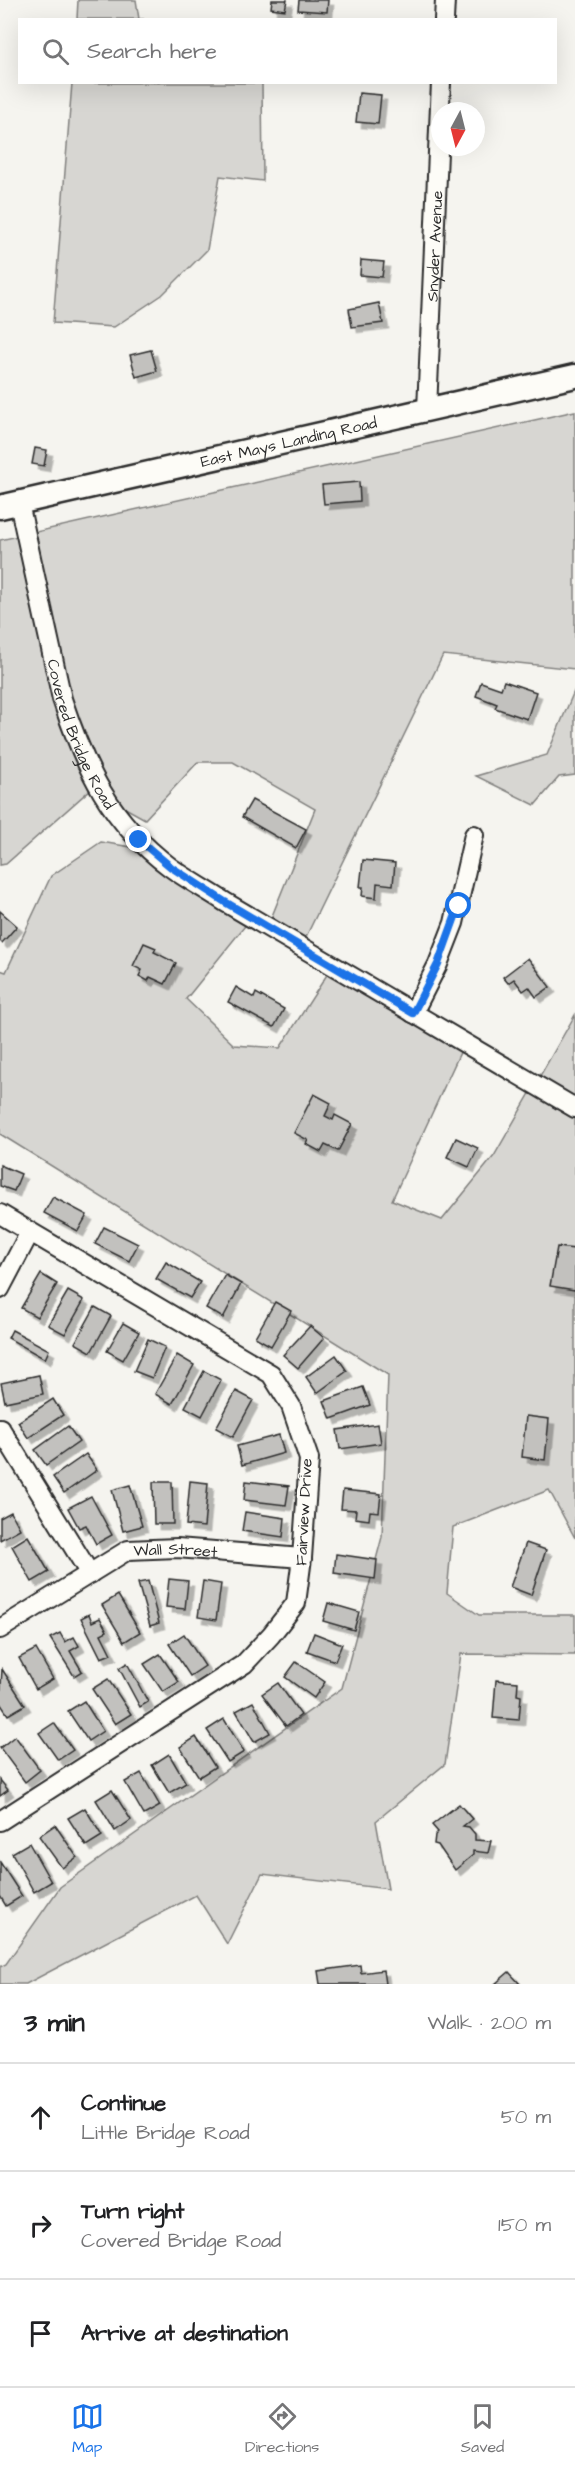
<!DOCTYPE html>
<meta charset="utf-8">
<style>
:root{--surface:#fff;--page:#f2f2f2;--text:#202124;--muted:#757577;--line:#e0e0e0;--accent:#1a73e8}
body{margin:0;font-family:"Architects Daughter",sans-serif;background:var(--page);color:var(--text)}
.compass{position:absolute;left:431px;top:102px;width:54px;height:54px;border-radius:50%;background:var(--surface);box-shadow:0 6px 24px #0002;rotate:187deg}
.stop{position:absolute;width:18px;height:18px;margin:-14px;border:4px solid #1a73e8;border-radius:50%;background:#fff}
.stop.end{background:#1a73e8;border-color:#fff;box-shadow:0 2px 6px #0008}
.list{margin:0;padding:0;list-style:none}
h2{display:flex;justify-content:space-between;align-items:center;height:78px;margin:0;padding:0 24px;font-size:26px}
h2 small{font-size:20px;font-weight:400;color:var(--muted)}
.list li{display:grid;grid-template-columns:39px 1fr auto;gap:18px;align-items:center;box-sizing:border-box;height:108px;padding:0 24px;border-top:2px solid var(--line)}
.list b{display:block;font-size:22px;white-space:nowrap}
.list p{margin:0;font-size:20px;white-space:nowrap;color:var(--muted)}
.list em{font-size:20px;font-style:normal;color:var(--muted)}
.icon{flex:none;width:33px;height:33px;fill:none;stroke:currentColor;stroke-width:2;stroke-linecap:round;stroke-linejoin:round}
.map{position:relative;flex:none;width:575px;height:1984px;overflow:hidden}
.search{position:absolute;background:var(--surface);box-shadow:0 6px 24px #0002;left:18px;right:18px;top:18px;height:66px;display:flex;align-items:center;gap:15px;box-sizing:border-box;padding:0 21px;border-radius:0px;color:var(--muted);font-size:22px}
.sheet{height:402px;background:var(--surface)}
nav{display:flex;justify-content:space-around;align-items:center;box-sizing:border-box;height:84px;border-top:2px solid var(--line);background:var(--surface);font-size:16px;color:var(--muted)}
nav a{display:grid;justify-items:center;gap:3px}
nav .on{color:var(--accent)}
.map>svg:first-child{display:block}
</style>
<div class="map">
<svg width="575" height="1984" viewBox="0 0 575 1984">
<defs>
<filter id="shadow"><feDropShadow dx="5.5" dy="5.5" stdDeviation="0" flood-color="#0004"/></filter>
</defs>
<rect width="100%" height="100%" fill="#f5f4ef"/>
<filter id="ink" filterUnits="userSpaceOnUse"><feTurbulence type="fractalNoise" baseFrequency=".0167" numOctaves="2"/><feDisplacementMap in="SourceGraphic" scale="12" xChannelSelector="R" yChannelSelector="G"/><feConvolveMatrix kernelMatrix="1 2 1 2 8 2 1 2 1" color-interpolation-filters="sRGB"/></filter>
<g filter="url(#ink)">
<!-- green -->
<g fill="#d7d6d2" stroke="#81807e" stroke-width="1.5">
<polygon points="78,0 136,0 139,19 144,19 77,19"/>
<polygon points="72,83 262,83 263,181 220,176 207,250 162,295 114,327 53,323"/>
<polygon points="575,411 575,669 443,655 301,947 268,926 315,809 233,762 198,762 145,819 91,789 6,864 0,865 0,540"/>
<polygon points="575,689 575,775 559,777 535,805 476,776 547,755"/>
<polygon points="101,842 149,850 253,916 186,999 234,1045 280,1048 330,970 463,1046 392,1200 442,1220 494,1156 575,1015 575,1538 549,1490 453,1527 447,1593 479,1615 575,1615 575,1655 461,1654 445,1764 376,1821 388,1889 262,1874 227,1944 196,1895 26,1984 0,1984 0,1967 6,1964 60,1887 342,1688 382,1537 388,1375 0,1134 0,970 6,972 51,876"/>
</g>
<!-- building -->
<g fill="#c2c1be" stroke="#2b2b2b" stroke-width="1.5" filter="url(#shadow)">
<polygon points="272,0 287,0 285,10 271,8"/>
<polygon points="299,0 328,0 327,12 298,10"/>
<polygon points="359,93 381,95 378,124 356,122"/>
<polygon points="361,260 384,262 382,277 360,275"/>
<polygon points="379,303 383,323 352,327 349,309"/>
<polygon points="151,350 157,371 136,377 130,355"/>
<polygon points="35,448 47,450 44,466 32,464"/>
<polygon points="359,482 360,501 324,504 322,485"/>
<polygon points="504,681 536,692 527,719 495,708 497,704 476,696 481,682 501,689"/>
<polygon points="252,800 306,829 296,848 242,817"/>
<polygon points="363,860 395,863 393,885 377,883 376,898 362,896 363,887 360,887"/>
<polygon points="0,911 17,926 2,943 0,941"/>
<polygon points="144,943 156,948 154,952 176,963 165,984 150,977 148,981 139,976 142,970 133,966"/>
<polygon points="528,958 550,987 536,997 529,987 523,991 514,979 508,983 503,977"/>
<polygon points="236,987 254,998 256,993 284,1009 274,1027 228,1002"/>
<polygon points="314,1094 331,1103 325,1116 333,1120 335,1115 352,1124 338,1151 325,1145 321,1152 306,1144 308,1140 294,1133"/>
<polygon points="456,1138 478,1148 469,1167 447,1157"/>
<polygon points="0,1165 21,1174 14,1191 0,1186"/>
<polygon points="53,1197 87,1215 78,1231 44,1213"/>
<polygon points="104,1227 138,1244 129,1261 95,1244"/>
<polygon points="557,1247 575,1249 575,1290 550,1286"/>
<polygon points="166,1262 200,1282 190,1298 156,1279"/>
<polygon points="41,1274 57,1284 37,1317 21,1308"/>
<polygon points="225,1275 241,1284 223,1318 206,1308"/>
<polygon points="68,1291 84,1300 65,1334 48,1325"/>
<polygon points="275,1302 291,1311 271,1346 255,1337"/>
<polygon points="95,1307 111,1316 91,1352 75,1343"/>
<polygon points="123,1323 139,1332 123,1360 107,1351"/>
<polygon points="310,1326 324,1338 298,1368 283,1355"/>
<polygon points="12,1330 49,1350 45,1359 8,1338"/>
<polygon points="148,1339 165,1347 152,1378 134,1371"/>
<polygon points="177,1355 194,1365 172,1404 155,1394"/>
<polygon points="336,1355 347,1371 317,1393 306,1377"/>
<polygon points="204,1371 221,1380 202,1416 185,1407"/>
<polygon points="39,1375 43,1394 5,1402 1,1383"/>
<polygon points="363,1387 370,1405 331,1419 324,1401"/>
<polygon points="236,1391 253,1400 233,1437 216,1428"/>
<polygon points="53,1399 63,1415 28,1438 18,1422"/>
<polygon points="526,1416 549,1419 545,1460 522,1457"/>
<polygon points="378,1424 381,1443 340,1449 337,1430"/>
<polygon points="68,1426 79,1442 46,1465 35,1450"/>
<polygon points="279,1435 284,1453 242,1465 237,1446"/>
<polygon points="86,1454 97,1470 64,1493 53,1477"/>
<polygon points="190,1481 208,1483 204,1527 186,1525"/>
<polygon points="246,1481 289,1486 286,1505 244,1500"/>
<polygon points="153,1482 172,1482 173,1524 154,1524"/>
<polygon points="130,1485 142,1526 123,1531 112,1490"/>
<polygon points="343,1490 381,1494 379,1512 370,1511 369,1520 355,1518 356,1510 341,1509"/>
<polygon points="91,1496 112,1535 96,1544 86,1525 79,1528 68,1508"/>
<polygon points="11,1512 20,1529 0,1540 0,1518"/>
<polygon points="245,1512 285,1518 283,1537 242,1531"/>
<polygon points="28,1536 49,1572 32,1582 12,1546"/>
<polygon points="526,1543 546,1550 531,1595 510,1587"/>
<polygon points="336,1554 377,1560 375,1579 334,1573"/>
<polygon points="169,1579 188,1581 185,1609 166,1607"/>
<polygon points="148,1581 159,1623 150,1626 138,1583"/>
<polygon points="203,1581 221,1584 216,1620 198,1617"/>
<polygon points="118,1595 140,1632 124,1642 102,1605"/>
<polygon points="328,1603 359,1612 354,1630 323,1621"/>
<polygon points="89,1614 92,1622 100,1618 107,1631 101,1634 111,1654 101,1658 81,1618"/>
<polygon points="60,1633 65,1642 74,1637 79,1646 70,1651 82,1671 74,1676 50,1638"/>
<polygon points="314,1633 342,1644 335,1661 307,1651"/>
<polygon points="184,1634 205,1666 190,1676 169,1644"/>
<polygon points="36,1649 53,1679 36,1689 19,1658"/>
<polygon points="160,1654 179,1682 163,1692 144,1664"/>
<polygon points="296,1662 325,1682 314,1698 285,1677"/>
<polygon points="127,1663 148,1702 140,1707 119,1668"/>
<polygon points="2,1669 25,1705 8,1715 0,1703"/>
<polygon points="108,1679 131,1714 115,1724 92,1689"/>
<polygon points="496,1680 518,1682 517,1695 521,1696 519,1720 493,1718"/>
<polygon points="278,1683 301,1715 286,1726 262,1694"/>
<polygon points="84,1701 103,1731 88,1741 68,1711"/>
<polygon points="253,1702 270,1733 254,1742 236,1711"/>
<polygon points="224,1719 244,1752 228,1762 207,1730"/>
<polygon points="54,1723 73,1750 58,1760 39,1733"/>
<polygon points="15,1736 40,1770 25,1782 0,1748"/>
<polygon points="196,1737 215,1767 199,1777 180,1747"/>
<polygon points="169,1754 186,1783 169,1793 152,1765"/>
<polygon points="141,1773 160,1806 144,1815 125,1782"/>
<polygon points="0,1780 8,1790 0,1796"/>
<polygon points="112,1790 131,1820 115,1831 96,1800"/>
<polygon points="459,1804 472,1819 463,1826 469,1827 475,1834 475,1840 491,1841 488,1853 473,1851 473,1855 455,1870 438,1845 434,1844 435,1835 438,1832 432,1825"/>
<polygon points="85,1808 102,1836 86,1846 68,1818"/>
<polygon points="55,1825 77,1857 62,1868 39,1836"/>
<polygon points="29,1843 51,1882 34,1892 12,1853"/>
<polygon points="0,1862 22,1896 6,1906 0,1896"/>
<polygon points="360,1965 361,1973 383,1970 385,1984 320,1984 318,1971"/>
<polygon points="509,1972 520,1984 495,1984"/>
</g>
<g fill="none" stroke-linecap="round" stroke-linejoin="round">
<!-- minor casing -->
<g stroke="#2b2b2b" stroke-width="22">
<g id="minor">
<polyline points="444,20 445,0"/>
<path id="s1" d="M427 410 441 82"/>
<path id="s2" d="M19 503 62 699C85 768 110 822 170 867 188 880 207 890 225 902L575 1108"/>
<polyline points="413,1013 438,964 454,923 474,835"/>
<polyline points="0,1214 271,1374 291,1406 309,1459 302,1558 296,1603 271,1635 244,1664 0,1821"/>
<polyline points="0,1289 30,1232"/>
<polyline points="0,1428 90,1574"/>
<path id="s3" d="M0 1629 128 1550 177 1548 302 1558"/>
</g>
</g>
<!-- major casing -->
<g stroke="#2b2b2b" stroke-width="27">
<g id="major">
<path id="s4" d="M0 507 575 376"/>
</g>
</g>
<!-- minor -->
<use href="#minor" stroke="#fdfcf7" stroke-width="18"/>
<!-- major -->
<use href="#major" stroke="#fdfcf7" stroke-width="22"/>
</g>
</g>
<g fill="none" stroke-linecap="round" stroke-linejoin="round" filter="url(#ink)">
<!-- route -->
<polyline stroke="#1a73e8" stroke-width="8" points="139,840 171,867 225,902 413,1013 438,964 459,906"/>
</g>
<g text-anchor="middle" stroke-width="6" stroke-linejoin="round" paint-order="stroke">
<!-- street labels -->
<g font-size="16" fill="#2b2b2b" stroke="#fdfcf7">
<text dy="6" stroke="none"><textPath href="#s1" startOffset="164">Snyder Avenue</textPath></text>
<text dy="6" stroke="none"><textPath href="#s4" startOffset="296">East Mays Landing Road</textPath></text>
<text dy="6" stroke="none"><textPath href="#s2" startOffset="240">Covered Bridge Road</textPath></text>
<text transform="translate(303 1512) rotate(-87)" y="6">Fairview Drive</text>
<text dy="6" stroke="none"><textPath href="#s3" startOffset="198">Wall Street</textPath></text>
</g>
</g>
</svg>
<svg class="compass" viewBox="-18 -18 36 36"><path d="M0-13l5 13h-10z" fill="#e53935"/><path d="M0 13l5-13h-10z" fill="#757577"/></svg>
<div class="stop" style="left:459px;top:906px"></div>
<div class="stop end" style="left:139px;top:840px"></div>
<div class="search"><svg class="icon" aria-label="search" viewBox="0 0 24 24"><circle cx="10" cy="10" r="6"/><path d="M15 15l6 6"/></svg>Search here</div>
</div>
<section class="sheet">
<h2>3 min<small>Walk · 200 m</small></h2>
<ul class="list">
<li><svg class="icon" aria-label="ahead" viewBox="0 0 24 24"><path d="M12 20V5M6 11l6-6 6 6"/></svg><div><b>Continue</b><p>Little Bridge Road</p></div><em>50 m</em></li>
<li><svg class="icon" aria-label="right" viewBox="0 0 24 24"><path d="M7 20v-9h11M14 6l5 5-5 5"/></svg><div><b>Turn right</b><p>Covered Bridge Road</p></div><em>150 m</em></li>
<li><svg class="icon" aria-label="arrive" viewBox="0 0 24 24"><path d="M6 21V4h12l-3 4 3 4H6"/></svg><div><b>Arrive at destination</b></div></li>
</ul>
</section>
<nav>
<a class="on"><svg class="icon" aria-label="map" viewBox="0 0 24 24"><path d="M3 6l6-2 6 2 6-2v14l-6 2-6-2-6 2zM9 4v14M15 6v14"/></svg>Map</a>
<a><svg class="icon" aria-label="directions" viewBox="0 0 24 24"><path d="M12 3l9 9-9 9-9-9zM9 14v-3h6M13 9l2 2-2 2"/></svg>Directions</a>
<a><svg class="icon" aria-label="saved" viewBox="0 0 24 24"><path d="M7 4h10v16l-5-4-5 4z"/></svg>Saved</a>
</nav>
